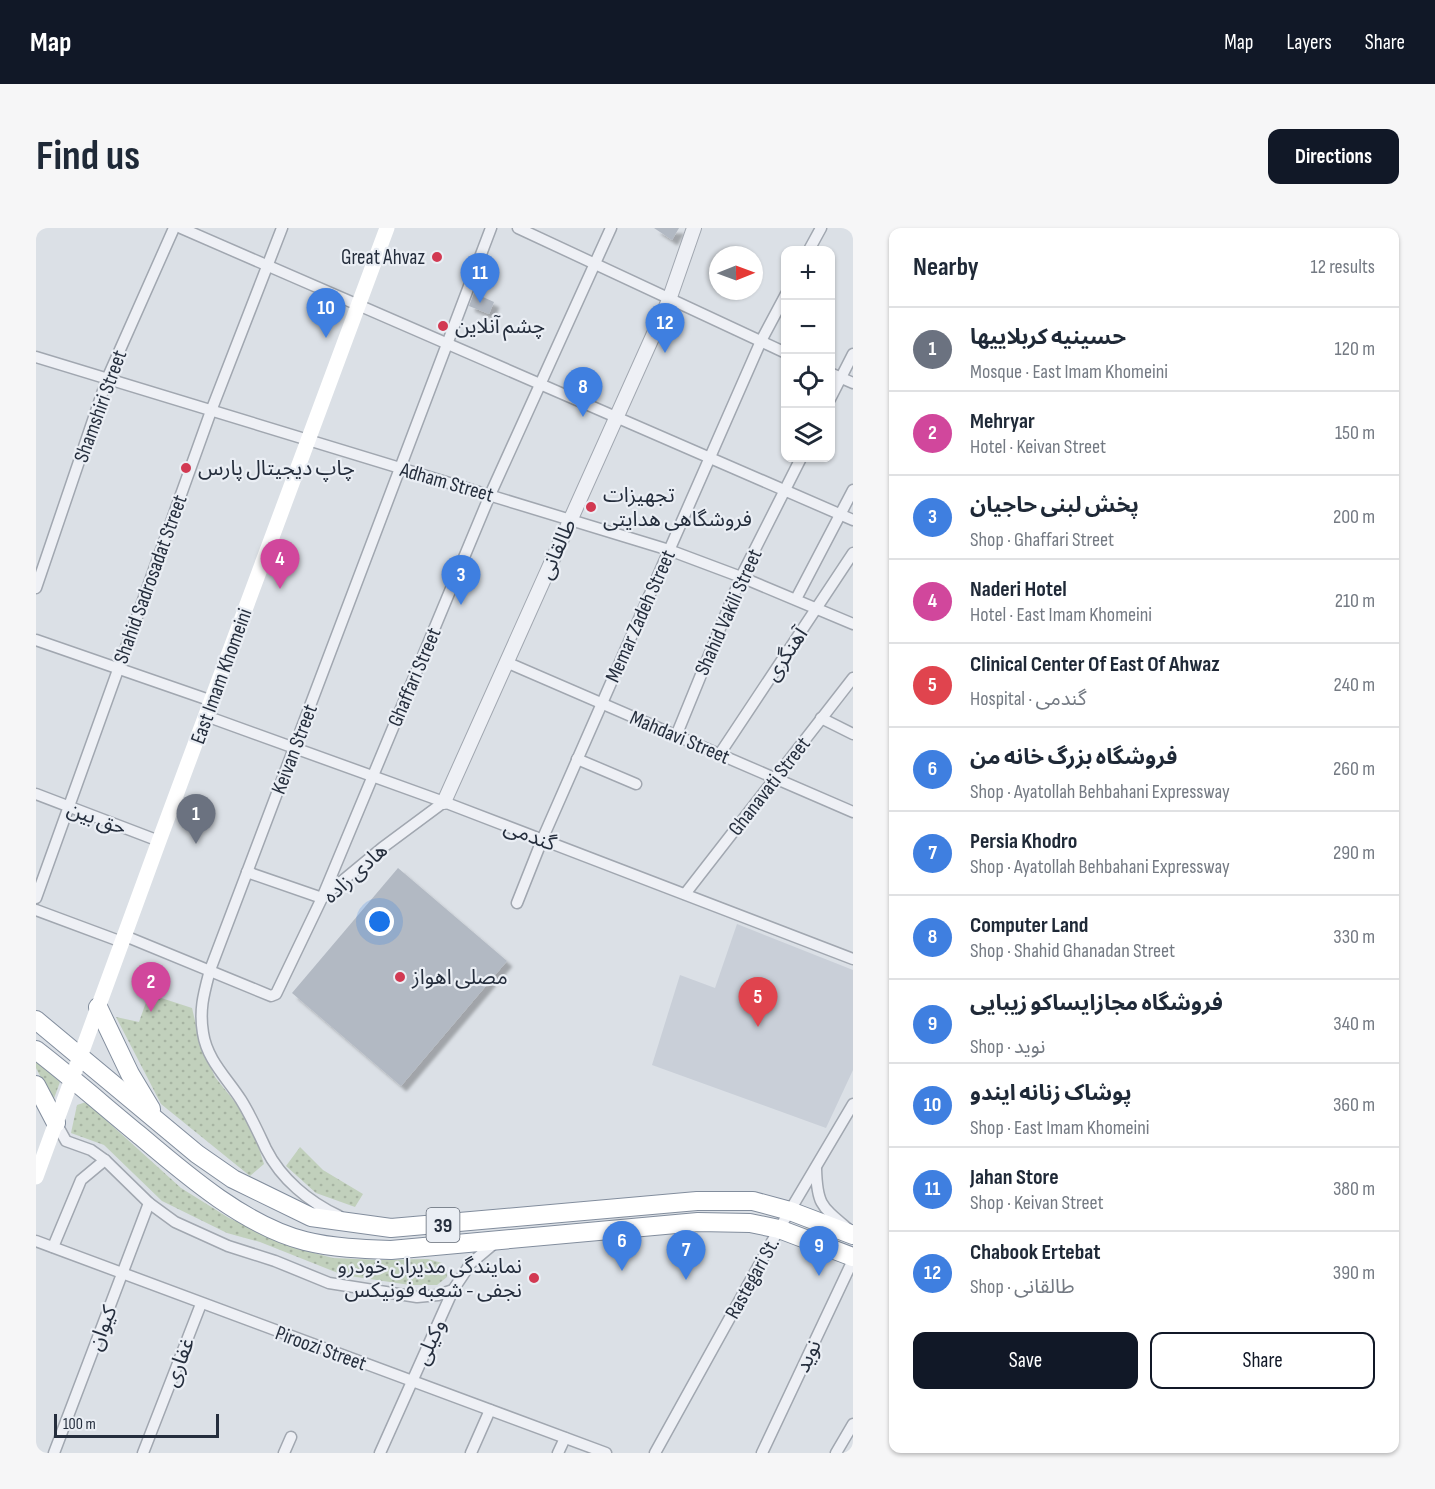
<!DOCTYPE html>
<meta charset="utf-8">
<style>
:root{--surface:#fff;--page:#f6f6f7;--text:#1f2937;--muted:#747a83;--line:#e0e1e3;--accent:#111827}
body{margin:0;font-family:"Sofia Sans Condensed","Noto Sans Arabic",sans-serif;background:var(--page);color:var(--text)}
.controls{position:absolute;right:18px;top:18px;display:grid;overflow:hidden;border-radius:12px;box-shadow:0 2px 4px #0004}
.controls button{width:54px;height:54px;display:grid;place-items:center;padding:0;border:0;border-bottom:2px solid var(--line);background:var(--surface);color:var(--text);font:30px sans-serif}
.compass{position:absolute;left:673px;top:18px;width:54px;height:54px;border-radius:50%;background:var(--surface);box-shadow:0 2px 4px #0004;rotate:89deg}
.scale{position:absolute;left:18px;bottom:15px;width:165px;box-sizing:border-box;padding-left:6px;border:3px solid #252e3d;border-top:0;font-size:16px;line-height:21px;white-space:nowrap;color:#252e3d;-webkit-text-stroke:4px #eaeef4;paint-order:stroke}
.you{position:absolute;left:344px;top:694px;width:21px;height:21px;margin:-15px;border:4px solid #fff;border-radius:50%;background:#1a73e8;box-shadow:0 0 0 9px #1a73e833}
.badge{display:grid;place-items:center;width:39px;height:39px;border-radius:50%;background:var(--accent);color:#fff;font-size:20px;font-weight:700}
.pin{position:absolute;translate:-50% -50px;filter:drop-shadow(0 2px 3px #0008)}
.pin::after{content:'';position:absolute;top:32px;width:21px;height:18px;background:inherit;clip-path:polygon(0 0,100% 0,50% 100%)}
.list{margin:0;padding:0;list-style:none}
h2{display:flex;justify-content:space-between;align-items:center;height:78px;margin:0;padding:0 24px;font-size:26px}
h2 small{font-size:20px;font-weight:400;color:var(--muted)}
.list li{display:grid;grid-template-columns:39px 1fr auto;gap:18px;align-items:center;box-sizing:border-box;height:84px;padding:0 24px;border-top:2px solid var(--line)}
.list b{display:block;font-size:22px;white-space:nowrap}
.list p{margin:0;font-size:20px;white-space:nowrap;color:var(--muted)}
.list em{font-size:20px;font-style:normal;color:var(--muted)}
.actions{display:flex;gap:12px;padding:18px 24px}
.actions a{flex:1;padding:14px 0;border:2px solid var(--accent);border-radius:12px;text-align:center;font-size:21px;color:var(--accent)}
.actions .main{background:var(--accent);color:#fff}
.icon{flex:none;width:33px;height:33px;fill:none;stroke:currentColor;stroke-width:2;stroke-linecap:round;stroke-linejoin:round}
.map{position:relative;flex:none;width:817px;height:1225px;overflow:hidden;border-radius:12px}
header{display:flex;align-items:center;gap:36px;box-sizing:border-box;height:84px;padding:0 30px;background:var(--accent);color:#fff}
header strong{font-size:28px}
nav{display:flex;gap:33px;margin-inline-start:auto;font-size:21px}
.intro{display:flex;align-items:center;justify-content:space-between;box-sizing:border-box;height:144px;padding:0 36px}
h1{margin:0;font-size:42px}
.button{padding:15px 27px;border-radius:12px;background:var(--accent);color:#fff;font-size:21px;font-weight:700}
main{display:flex;gap:36px;padding:0 36px}
aside{flex:1;background:var(--surface);border-radius:12px;box-shadow:0 2px 4px #0004}
.map>svg:first-child{display:block}
</style>
<header>
<strong>Map</strong>
<nav><a>Map</a><a>Layers</a><a>Share</a></nav>
</header>
<div class="intro"><h1>Find us</h1><a class="button">Directions</a></div>
<main>
<div class="map">
<svg width="817" height="1225" viewBox="0 0 817 1225">
<defs>
<pattern id="grass-dots" width="8" height="8" patternUnits="userSpaceOnUse" patternTransform="scale(1.5)"><rect width="8" height="8" fill="#c1d0bc"/><path d="M2 2h.1M6 6h.1" fill="none" stroke="#a6b3a2" stroke-width="1.8" stroke-linecap="round"/></pattern>
<filter id="shadow"><feDropShadow dx="5.5" dy="5.5" stdDeviation="1.5" flood-color="#0004"/></filter>
</defs>
<rect width="100%" height="100%" fill="#dbe0e6"/>
<!-- built -->
<polygon fill="#c9cfd8" points="701,696 817,742 817,842 790,900 616,837 644,747 679,760"/>
<!-- grass -->
<g fill="url(#grass-dots)">
<polygon points="113,766 156,780 164,814 179,849 214,893 228,936 214,948 125,876 80,789 103,794"/>
<polygon points="0,833 24,854 17,873 0,840"/>
<polygon points="50,874 145,960 193,990 259,1020 297,1030 344,1032 392,1031 406,1035 410,1041 411,1049 401,1057 374,1057 307,1047 224,1014 191,1005 126,973 68,917 35,905 41,877"/>
<polygon points="264,919 287,942 327,966 319,979 280,965 250,938"/>
</g>
<!-- building -->
<g fill="#b2b9c3" filter="url(#shadow)">
<polygon points="618,0 643,0 636,12"/>
<polygon points="438,65 458,74 453,86 433,78"/>
<polygon points="362,640 471,733 365,858 256,765"/>
</g>
<g fill="none" stroke-linecap="round" stroke-linejoin="round">
<!-- minor casing -->
<g stroke="#a1a7b0" stroke-width="13">
<g id="minor">
<polyline points="145,0 817,292"/>
<polyline points="482,0 750,125"/>
<polyline points="773,22 785,0"/>
<polyline points="0,129 633,322 705,349 817,396"/>
<polyline points="794,145 817,155"/>
<polyline points="794,171 817,126"/>
<polyline points="0,360 71,151 138,0"/>
<polyline points="760,371 817,262"/>
<polyline points="0,412 176,473"/>
<polyline points="470,434 817,584"/>
<polyline points="170,488 408,574 817,731"/>
<polyline points="785,490 817,506"/>
<polyline points="640,508 705,349 765,230"/>
<polyline points="683,527 817,325"/>
<polyline points="541,531 600,556"/>
<polyline points="0,566 123,613"/>
<polyline points="211,644 286,670"/>
<polyline points="649,666 817,450"/>
<polyline points="288,668 346,620 408,574"/>
<polyline points="0,670 175,183 246,0"/>
<polyline points="481,675 506,612 725,113 750,66"/>
<polyline points="0,682 86,714"/>
<polyline points="89,708 235,768 240,766 286,670 454,267 575,0"/>
<polyline points="20,895 30,913 55,922 69,932 113,975 139,994 192,1018 239,1033 293,1055 381,1069 402,1067 417,1062"/>
<path d="M780 941C781 976 785 978 811 1000"/>
<path d="M303 988C273 974 245 951 230 921 222 904 215 888 205 872 191 850 171 832 167 805 163 781 168 765 174 742L455 0"/>
<polyline points="0,1013 570,1225"/>
<polyline points="17,1019 45,952 69,932"/>
<polyline points="18,1225 113,975"/>
<polyline points="107,1225 165,1076"/>
<polyline points="248,1225 255,1209"/>
<polyline points="344,1225 417,1062 435,1035 460,1014"/>
<polyline points="435,1225 454,1182"/>
<polyline points="522,1225 529,1210"/>
<polyline points="619,1225 743,1001 817,876"/>
<polyline points="726,1225 817,1032"/>
<polyline points="800,1225 817,1196"/>
</g>
</g>
<!-- tertiary casing -->
<g stroke="#a1a7b0" stroke-width="16">
<polyline id="tertiary" points="408,574 633,72 658,0"/>
</g>
<!-- trunk casing -->
<g stroke="#828d9d" stroke-width="20">
<g id="trunk">
<polyline points="62,779 94,846 115,881"/>
<polyline points="0,792 161,926 197,951 275,989 355,1000 661,973 717,973 754,983 817,1007"/>
<path d="M0 822C35 849 68 878 102 906 149 946 209 998 269 1013 297 1020 326 1021 355 1022L662 994 714 995 743 1001 817 1029"/>
<polyline points="0,857 20,895"/>
</g>
</g>
<!-- minor -->
<use href="#minor" stroke="#eef0f5" stroke-width="10"/>
<!-- tertiary -->
<use href="#tertiary" stroke="#eef0f5" stroke-width="14"/>
<!-- secondary -->
<polyline stroke="#fff" stroke-width="15" points="0,949 123,613 351,0"/>
<!-- trunk -->
<use href="#trunk" stroke="#fff" stroke-width="18"/>
</g>
<!-- markers -->
<g fill="#d23952" stroke="#eaeef4" stroke-width="2">
<circle cx="401" cy="29" r="6"/>
<circle cx="407" cy="98" r="6"/>
<circle cx="150" cy="240" r="6"/>
<circle cx="555" cy="279" r="6"/>
<circle cx="364" cy="749" r="6"/>
<circle cx="498" cy="1050" r="6"/>
</g>
<g text-anchor="middle" stroke-width="4.5" stroke-linejoin="round" paint-order="stroke">
<!-- shield labels -->
<rect fill="#eaeef4" stroke="#606874" stroke-width="1.5" x="390.5" y="980" width="33" height="34" rx="4.5"/>
<g font-size="20" font-weight="bold" fill="#252e3d">
<text x="407" y="1004">39</text>
</g>
<!-- poi labels -->
<g font-size="21" fill="#252e3d" stroke="#eaeef4" text-anchor="start">
<text x="389" y="36" text-anchor="end">Great Ahvaz</text>
<text x="419" y="105">چشم آنلاین</text>
<text x="162" y="247">چاپ دیجیتال پارس</text>
<text x="567" y="274">تجهیزات<tspan x="567" dy="24">فروشگاهی هدایتی</tspan></text>
<text x="376" y="756">مصلی اهواز</text>
<text x="486" y="1045" text-anchor="end">نمایندگی مدیران خودرو<tspan x="486" dy="24">نجفی - شعبه فونیکس</tspan></text>
</g>
<!-- street labels -->
<g font-size="21" fill="#252e3d" stroke="#eaeef4">
<text transform="translate(64 178) rotate(-70)" y="7">Shamshiri Street</text>
<text transform="translate(411 254) rotate(16)" y="7">Adham Street</text>
<text transform="translate(521 321) rotate(-66)" y="7">طالقانی</text>
<text transform="translate(114 351) rotate(-70)" y="7">Shahid Sadrosadat Street</text>
<text transform="translate(692 384) rotate(-66)" y="7">Shahid Vakili Street</text>
<text transform="translate(604 388) rotate(-66)" y="7">Memar Zadeh Street</text>
<text transform="translate(750 426) rotate(-56)" y="7">آهنگری</text>
<text transform="translate(185 448) rotate(-70)" y="7">East Imam Khomeini</text>
<text transform="translate(378 449) rotate(-67)" y="7">Ghaffari Street</text>
<text transform="translate(644 509) rotate(23)" y="7">Mahdavi Street</text>
<text transform="translate(258 521) rotate(-69)" y="7">Keivan Street</text>
<text transform="translate(733 558) rotate(-52)" y="7">Ghanavati Street</text>
<text transform="translate(61 590) rotate(20)" y="7">حق بین</text>
<text transform="translate(494 607) rotate(21)" y="7">گندمی</text>
<text transform="translate(319 645) rotate(-42)" y="7">هادی زاده</text>
<text transform="translate(716 1050) rotate(-61)" y="7">Rastegari St.</text>
<text transform="translate(66 1100) rotate(-69)" y="7">کیوان</text>
<text transform="translate(394 1114) rotate(-66)" y="7">وکیلی</text>
<text transform="translate(285 1120) rotate(20)" y="7">Piroozi Street</text>
<text transform="translate(772 1128) rotate(-65)" y="7">نوید</text>
<text transform="translate(143 1134) rotate(-69)" y="7">غفاری</text>
</g>
</g>
</svg>
<div class="controls">
<button>+</button>
<button>−</button>
<button><svg class="icon" aria-label="locate" viewBox="0 0 24 24"><circle cx="12" cy="12" r="6"/><path d="M12 2v4M12 18v4M2 12h4M18 12h4"/></svg></button>
<button><svg class="icon" aria-label="layers" viewBox="0 0 24 24"><path d="M12 4l9 5-9 5-9-5zM3 14l9 5 9-5"/></svg></button>
</div>
<svg class="compass" viewBox="-18 -18 36 36"><path d="M0-13l5 13h-10z" fill="#e53935"/><path d="M0 13l5-13h-10z" fill="#747a83"/></svg>
<div class="scale">100 m</div>
<div class="you"></div>
<div class="pin badge" style="left:160px;top:616px;background:#6b7280">1</div>
<div class="pin badge" style="left:115px;top:784px;background:#d1479c">2</div>
<div class="pin badge" style="left:425px;top:377px;background:#3f7fe0">3</div>
<div class="pin badge" style="left:244px;top:361px;background:#d1479c">4</div>
<div class="pin badge" style="left:722px;top:799px;background:#e0444e">5</div>
<div class="pin badge" style="left:586px;top:1043px;background:#3f7fe0">6</div>
<div class="pin badge" style="left:650px;top:1052px;background:#3f7fe0">7</div>
<div class="pin badge" style="left:547px;top:189px;background:#3f7fe0">8</div>
<div class="pin badge" style="left:783px;top:1048px;background:#3f7fe0">9</div>
<div class="pin badge" style="left:290px;top:110px;background:#3f7fe0">10</div>
<div class="pin badge" style="left:444px;top:75px;background:#3f7fe0">11</div>
<div class="pin badge" style="left:629px;top:125px;background:#3f7fe0">12</div>
</div>
<aside>
<h2>Nearby<small>12 results</small></h2>
<ul class="list">
<li><span class="badge" style="background:#6b7280">1</span><div><b>حسینیه کربلاییها</b><p>Mosque · East Imam Khomeini</p></div><em>120 m</em></li>
<li><span class="badge" style="background:#d1479c">2</span><div><b>Mehryar</b><p>Hotel · Keivan Street</p></div><em>150 m</em></li>
<li><span class="badge" style="background:#3f7fe0">3</span><div><b>پخش لبنی حاجیان</b><p>Shop · Ghaffari Street</p></div><em>200 m</em></li>
<li><span class="badge" style="background:#d1479c">4</span><div><b>Naderi Hotel</b><p>Hotel · East Imam Khomeini</p></div><em>210 m</em></li>
<li><span class="badge" style="background:#e0444e">5</span><div><b>Clinical Center Of East Of Ahwaz</b><p>Hospital · گندمی</p></div><em>240 m</em></li>
<li><span class="badge" style="background:#3f7fe0">6</span><div><b>فروشگاه بزرگ خانه من</b><p>Shop · Ayatollah Behbahani Expressway</p></div><em>260 m</em></li>
<li><span class="badge" style="background:#3f7fe0">7</span><div><b>Persia Khodro</b><p>Shop · Ayatollah Behbahani Expressway</p></div><em>290 m</em></li>
<li><span class="badge" style="background:#3f7fe0">8</span><div><b>Computer Land</b><p>Shop · Shahid Ghanadan Street</p></div><em>330 m</em></li>
<li><span class="badge" style="background:#3f7fe0">9</span><div><b>فروشگاه مجازایساکو زیبایی</b><p>Shop · نوید</p></div><em>340 m</em></li>
<li><span class="badge" style="background:#3f7fe0">10</span><div><b>پوشاک زنانه ایندو</b><p>Shop · East Imam Khomeini</p></div><em>360 m</em></li>
<li><span class="badge" style="background:#3f7fe0">11</span><div><b>Jahan Store</b><p>Shop · Keivan Street</p></div><em>380 m</em></li>
<li><span class="badge" style="background:#3f7fe0">12</span><div><b>Chabook Ertebat</b><p>Shop · طالقانی</p></div><em>390 m</em></li>
</ul>
<div class="actions"><a class="main">Save</a><a>Share</a></div>
</aside>
</main>
